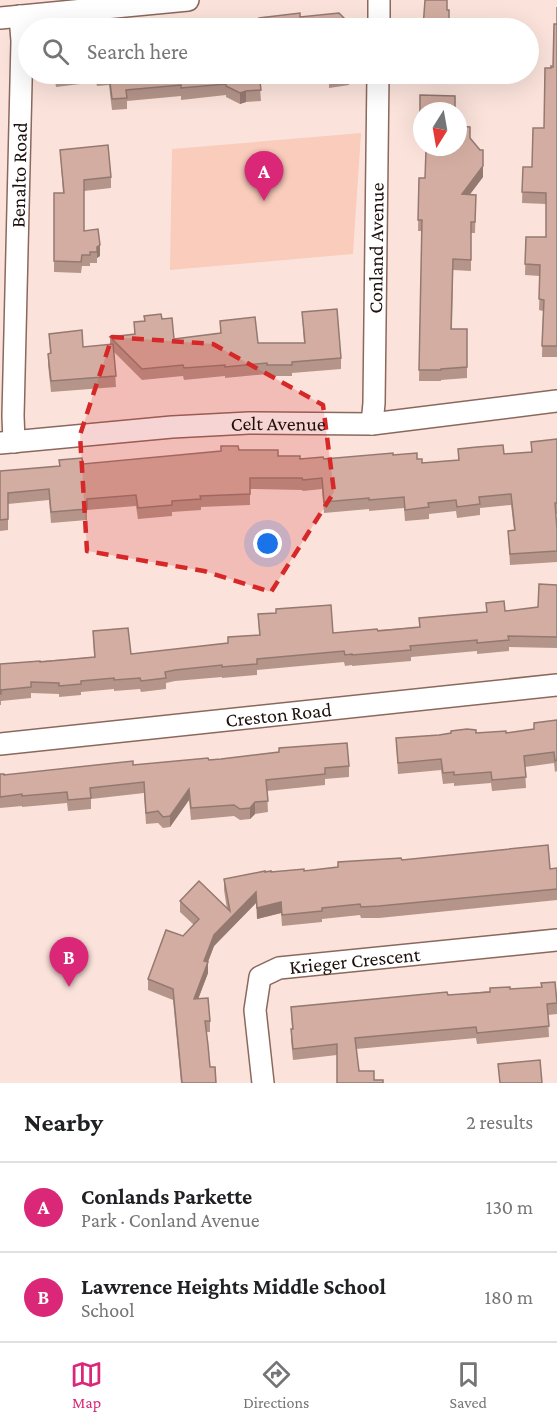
<!DOCTYPE html>
<meta charset="utf-8">
<style>
:root{--surface:#fff;--page:#f2f2f2;--text:#202124;--muted:#757577;--line:#e0e0e0;--accent:#db2777}
body{margin:0;font-family:"Crimson Pro",serif;background:var(--page);color:var(--text)}
.compass{position:absolute;left:413px;top:102px;width:54px;height:54px;border-radius:50%;background:var(--surface);box-shadow:0 6px 24px #0002;rotate:191deg}
.you{position:absolute;left:268px;top:544px;width:21px;height:21px;margin:-15px;border:4px solid #fff;border-radius:50%;background:#1a73e8;box-shadow:0 0 0 9px #1a73e833}
.badge{display:grid;place-items:center;width:39px;height:39px;border-radius:50%;background:var(--accent);color:#fff;font-size:20px;font-weight:700}
.pin{position:absolute;translate:-50% -50px;filter:drop-shadow(0 2px 3px #0008)}
.pin::after{content:'';position:absolute;top:32px;width:21px;height:18px;background:inherit;clip-path:polygon(0 0,100% 0,50% 100%)}
.list{margin:0;padding:0;list-style:none}
h2{display:flex;justify-content:space-between;align-items:center;height:78px;margin:0;padding:0 24px;font-size:26px}
h2 small{font-size:20px;font-weight:400;color:var(--muted)}
.list li{display:grid;grid-template-columns:39px 1fr auto;gap:18px;align-items:center;box-sizing:border-box;height:90px;padding:0 24px;border-top:2px solid var(--line)}
.list b{display:block;font-size:22px;white-space:nowrap}
.list p{margin:0;font-size:20px;white-space:nowrap;color:var(--muted)}
.list em{font-size:20px;font-style:normal;color:var(--muted)}
.icon{flex:none;width:33px;height:33px;fill:none;stroke:currentColor;stroke-width:2;stroke-linecap:round;stroke-linejoin:round}
.map{position:relative;flex:none;width:557px;height:1083px;overflow:hidden}
.search{position:absolute;background:var(--surface);box-shadow:0 6px 24px #0002;left:18px;right:18px;top:18px;height:66px;display:flex;align-items:center;gap:15px;box-sizing:border-box;padding:0 21px;border-radius:33px;color:var(--muted);font-size:22px}
.sheet{height:258px;background:var(--surface)}
nav{display:flex;justify-content:space-around;align-items:center;box-sizing:border-box;height:84px;border-top:2px solid var(--line);background:var(--surface);font-size:16px;color:var(--muted)}
nav a{display:grid;justify-items:center;gap:3px}
nav .on{color:var(--accent)}
.map>svg:first-child{display:block}
</style>
<div class="map">
<svg width="557" height="1083" viewBox="0 0 557 1083">
<rect width="100%" height="100%" fill="#fbe3db"/>
<!-- green -->
<polygon fill="#f9ccbc" points="361,133 353,254 170,270 172,149"/>
<g fill="none" stroke-linecap="round" stroke-linejoin="round">
<!-- street casing -->
<g stroke="#8b685d" stroke-width="24">
<g id="street">
<polyline points="0,18 188,0"/>
<polyline points="379,28 379,0"/>
<path id="s1" d="M372 424 374 403 378 74"/>
<path id="s2" d="M14 442 13 416 22 41 20 16"/>
<path id="s3" d="M0 443 172 427 249 423 372 424 557 401"/>
<path id="s4" d="M0 744 557 685"/>
<path id="s5" d="M263 1083 255 1010 260 977 279 968 557 940"/>
</g>
</g>
<!-- street -->
<use href="#street" stroke="#fff" stroke-width="21"/>
</g>
<!-- wall -->
<g fill="#b5958a">
<polygon points="557,7 557,357 542,357 543,311 539,310 540,276 525,275 526,237 546,237 546,204 522,203 523,167 532,167 544,128 551,68 553,67 557,24"/>
<polygon points="54,74 259,74 261,101 246,102 240,104 226,97 226,95 181,100 181,96 127,101 127,109 112,110 109,85 97,86 96,82 56,87"/>
<polygon points="315,74 351,74 351,75 350,75 349,85 329,88 329,82 316,83"/>
<polygon points="420,95 422,111 422,128 420,128"/>
<polygon points="470,139 483,177 470,194 476,195 475,233 471,233 471,271 453,270 452,329 467,329 467,378 441,380 441,381 419,381 422,231 418,231 419,178 425,178"/>
<polygon points="60,150 111,177 111,188 84,191 84,231 100,256 97,258 97,263 90,263 90,266 82,266 81,273 54,272 54,193 63,193"/>
<polygon points="302,312 341,358 341,369 292,373 292,376 267,376 267,374 225,378 225,376 184,380 183,376 142,380 114,352 116,387 51,392 48,365 48,354 50,354 49,334 83,347 110,345 110,337 134,334 134,322 162,319 174,339 220,333 220,321 258,343 304,343"/>
<polygon points="557,439 557,514 556,514 557,529 557,562 510,565 508,531 514,530 511,505 480,508 480,515 457,518 456,511 429,514 429,519 405,521 404,508 369,511 369,509 324,513 322,489 303,491 302,490 250,489 250,505 201,507 201,510 172,512 172,516 138,519 136,506 87,510 87,520 51,523 49,500 8,504 8,530 0,531 0,471 59,466 59,460 83,464 239,450 300,459 324,459 393,455 417,459 422,463 458,460 458,449 504,454 531,452 531,442"/>
<polygon points="557,585 557,648 509,647 509,651 477,654 477,651 411,657 411,661 352,666 352,665 345,666 344,662 257,670 257,675 222,678 222,677 175,681 166,683 166,689 141,692 140,689 114,691 114,689 81,692 81,695 59,697 59,694 31,693 31,698 1,701 1,705 0,705 0,664 94,657 93,631 131,654 228,643 228,637 259,635 258,614 333,633 419,627 419,618 486,612 486,603 505,611 538,607"/>
<polygon points="557,720 557,771 555,772 554,763 525,767 526,788 492,791 491,783 454,786 454,783 443,784 441,770 398,774 396,738 476,733 506,733 534,729"/>
<polygon points="209,760 349,766 349,777 325,779 325,785 267,791 268,812 255,814 250,819 240,820 234,816 191,820 189,800 170,827 163,828 158,823 146,824 144,793 91,799 91,809 68,811 67,803 22,807 22,806 0,808 0,774 4,775"/>
<polygon points="402,860 550,869 557,868 557,900 379,918 361,918 360,915 322,919 322,922 282,926 281,913 257,919 256,903 214,946 208,962 208,973 198,999 210,1021 210,1032 206,1032 210,1067 216,1083 181,1083 173,1000 148,990 148,979 183,936 194,925 180,912 180,901 227,909 224,890 224,879 265,872 304,871 338,867 338,862"/>
<polygon points="510,989 557,1000 557,1014 548,1015 549,1037 477,1044 476,1038 356,1049 359,1071 374,1080 337,1083 337,1055 293,1060 291,1040 291,1029 292,1029 291,1007 448,995"/>
</g>
<!-- shaded-wall -->
<g fill="#947971">
<polygon points="246,91 246,102 240,104 240,93"/>
<polygon points="483,150 483,177 462,205 462,194"/>
<polygon points="100,245 100,256 97,258 97,247"/>
<polygon points="189,789 189,800 170,827 170,816"/>
<polygon points="255,802 255,814 250,819 250,808"/>
<polygon points="256,892 256,903 214,946 204,972 204,961 214,935"/>
<polygon points="281,902 281,913 257,919 257,908"/>
<polygon points="208,962 208,973 194,1010 194,999"/>
</g>
<!-- building -->
<g fill="#d3ada1" stroke="#947971" stroke-width="1.5">
<polygon points="425,0 447,0 447,10 449,10 449,28 423,28"/>
<polygon points="557,7 557,346 542,346 544,300 539,299 540,265 525,264 526,237 546,237 546,193 522,192 523,167 532,167 533,128 544,128 545,68 551,68 551,66 553,67 554,24 557,24"/>
<polygon points="300,13 300,17 339,13 347,21 347,28 219,28 260,24 259,18"/>
<polygon points="56,74 76,74 56,76"/>
<polygon points="96,74 259,74 261,90 246,91 240,93 226,86 226,84 181,88 181,85 126,90 127,98 112,99 109,74 97,75"/>
<polygon points="329,74 349,74 329,76"/>
<polygon points="420,95 455,96 455,111 422,111 422,117 420,117"/>
<polygon points="458,126 470,127 470,138 480,150 483,150 483,166 462,194 476,195 475,222 471,222 471,260 453,259 451,329 467,329 467,367 441,369 441,370 419,370 422,220 418,220 419,178 425,178 426,150 430,150 430,147 458,147"/>
<polygon points="108,145 111,177 84,180 84,231 98,229 100,245 97,247 97,252 90,252 90,255 82,255 81,262 54,261 54,193 64,193 60,150"/>
<polygon points="337,309 341,358 292,362 292,365 267,365 267,363 225,367 225,365 184,368 183,365 142,369 110,337 135,334 134,322 145,321 144,316 161,314 162,319 172,318 174,339 221,333 220,321 255,317 258,343 305,343 302,312"/>
<polygon points="82,330 83,347 113,344 116,376 51,381 48,354 51,353 49,334"/>
<polygon points="557,439 557,503 555,503 557,529 557,551 510,554 508,531 515,530 511,494 479,497 480,504 457,507 456,500 428,503 429,507 405,510 404,497 369,500 369,498 324,502 322,478 303,480 302,478 250,478 250,494 200,496 201,499 172,501 172,505 138,508 136,495 87,499 87,509 51,512 49,489 8,493 8,519 0,520 0,471 60,466 59,460 82,458 83,464 221,451 221,446 238,446 239,450 278,450 278,456 300,456 300,459 323,457 324,459 393,453 393,455 417,453 417,459 422,459 422,463 459,460 458,449 477,447 503,445 504,454 532,452 531,442"/>
<polygon points="539,584 557,585 557,637 508,636 509,640 477,643 477,640 410,646 411,650 352,655 352,654 345,655 344,651 257,659 257,664 222,667 222,665 175,670 165,672 166,678 141,681 140,678 114,680 114,678 81,681 81,684 59,686 59,683 31,682 31,687 1,690 1,694 0,694 0,664 40,661 40,662 95,657 93,631 128,628 131,654 228,643 228,637 260,635 258,614 276,613 276,609 331,605 333,633 377,629 378,631 420,627 419,618 487,612 486,603 504,601 505,611 538,607"/>
<polygon points="557,720 557,760 555,761 554,752 524,756 526,777 492,780 491,772 454,775 454,772 443,773 441,759 398,763 396,738 439,735 451,733 451,731 467,729 476,730 476,733 506,731 506,733 534,729 534,723"/>
<polygon points="347,743 349,766 325,768 325,774 266,780 268,801 255,802 250,808 240,809 234,805 191,808 189,789 170,816 163,817 158,811 146,813 144,782 90,788 91,798 68,800 67,792 22,796 22,794 0,797 0,774 4,774 4,775 133,761 133,765 208,758 209,760 221,759 279,752 279,748"/>
<polygon points="548,845 550,869 557,868 557,889 379,906 361,907 360,904 322,908 322,911 282,915 281,902 257,908 256,892 214,935 204,961 208,962 194,999 208,998 210,1021 205,1021 208,1045 210,1067 215,1067 216,1083 182,1083 173,989 148,979 166,930 183,936 199,919 180,901 199,881 230,911 224,879 265,871 265,872 271,871 271,872 304,869 304,871 338,867 338,862 401,858 402,860"/>
<polygon points="555,982 557,1003 547,1004 549,1026 477,1033 476,1027 355,1038 359,1071 374,1071 374,1080 383,1080 383,1083 337,1083 337,1044 293,1049 291,1029 293,1029 291,1007 447,992 448,995 490,992 490,988 510,987 510,989 542,987 541,983"/>
<polygon points="540,1060 542,1083 500,1083 498,1064"/>
</g>
<!-- marked area -->
<path fill="#d62828" fill-opacity="0.2" stroke="#d62828" stroke-width="4.5" stroke-dasharray="12 8" stroke-linejoin="round" d="M112 337 213 344 323 405 334 492 271 592 204 571 87 551 80 435Z"/>
<g text-anchor="middle" stroke-width="4.5" stroke-linejoin="round" paint-order="stroke">
<!-- street labels -->
<g font-size="20" fill="#1d100c" stroke="#fbe3db">
<text dy="7" stroke="none"><textPath href="#s2" startOffset="267">Benalto Road</textPath></text>
<text dy="7" stroke="none"><textPath href="#s1" startOffset="176">Conland Avenue</textPath></text>
<text dy="7" stroke="none"><textPath href="#s3" startOffset="279">Celt Avenue</textPath></text>
<text dy="7" stroke="none"><textPath href="#s4" startOffset="280">Creston Road</textPath></text>
<text dy="7" stroke="none"><textPath href="#s5" startOffset="204">Krieger Crescent</textPath></text>
</g>
</g>
</svg>
<svg class="compass" viewBox="-18 -18 36 36"><path d="M0-13l5 13h-10z" fill="#e53935"/><path d="M0 13l5-13h-10z" fill="#757577"/></svg>
<div class="you"></div>
<div class="pin badge" style="left:264px;top:201px">A</div>
<div class="pin badge" style="left:69px;top:987px">B</div>
<div class="search"><svg class="icon" aria-label="search" viewBox="0 0 24 24"><circle cx="10" cy="10" r="6"/><path d="M15 15l6 6"/></svg>Search here</div>
</div>
<section class="sheet">
<h2>Nearby<small>2 results</small></h2>
<ul class="list">
<li><span class="badge">A</span><div><b>Conlands Parkette</b><p>Park · Conland Avenue</p></div><em>130 m</em></li>
<li><span class="badge">B</span><div><b>Lawrence Heights Middle School</b><p>School</p></div><em>180 m</em></li>
</ul>
</section>
<nav>
<a class="on"><svg class="icon" aria-label="map" viewBox="0 0 24 24"><path d="M3 6l6-2 6 2 6-2v14l-6 2-6-2-6 2zM9 4v14M15 6v14"/></svg>Map</a>
<a><svg class="icon" aria-label="directions" viewBox="0 0 24 24"><path d="M12 3l9 9-9 9-9-9zM9 14v-3h6M13 9l2 2-2 2"/></svg>Directions</a>
<a><svg class="icon" aria-label="saved" viewBox="0 0 24 24"><path d="M7 4h10v16l-5-4-5 4z"/></svg>Saved</a>
</nav>
